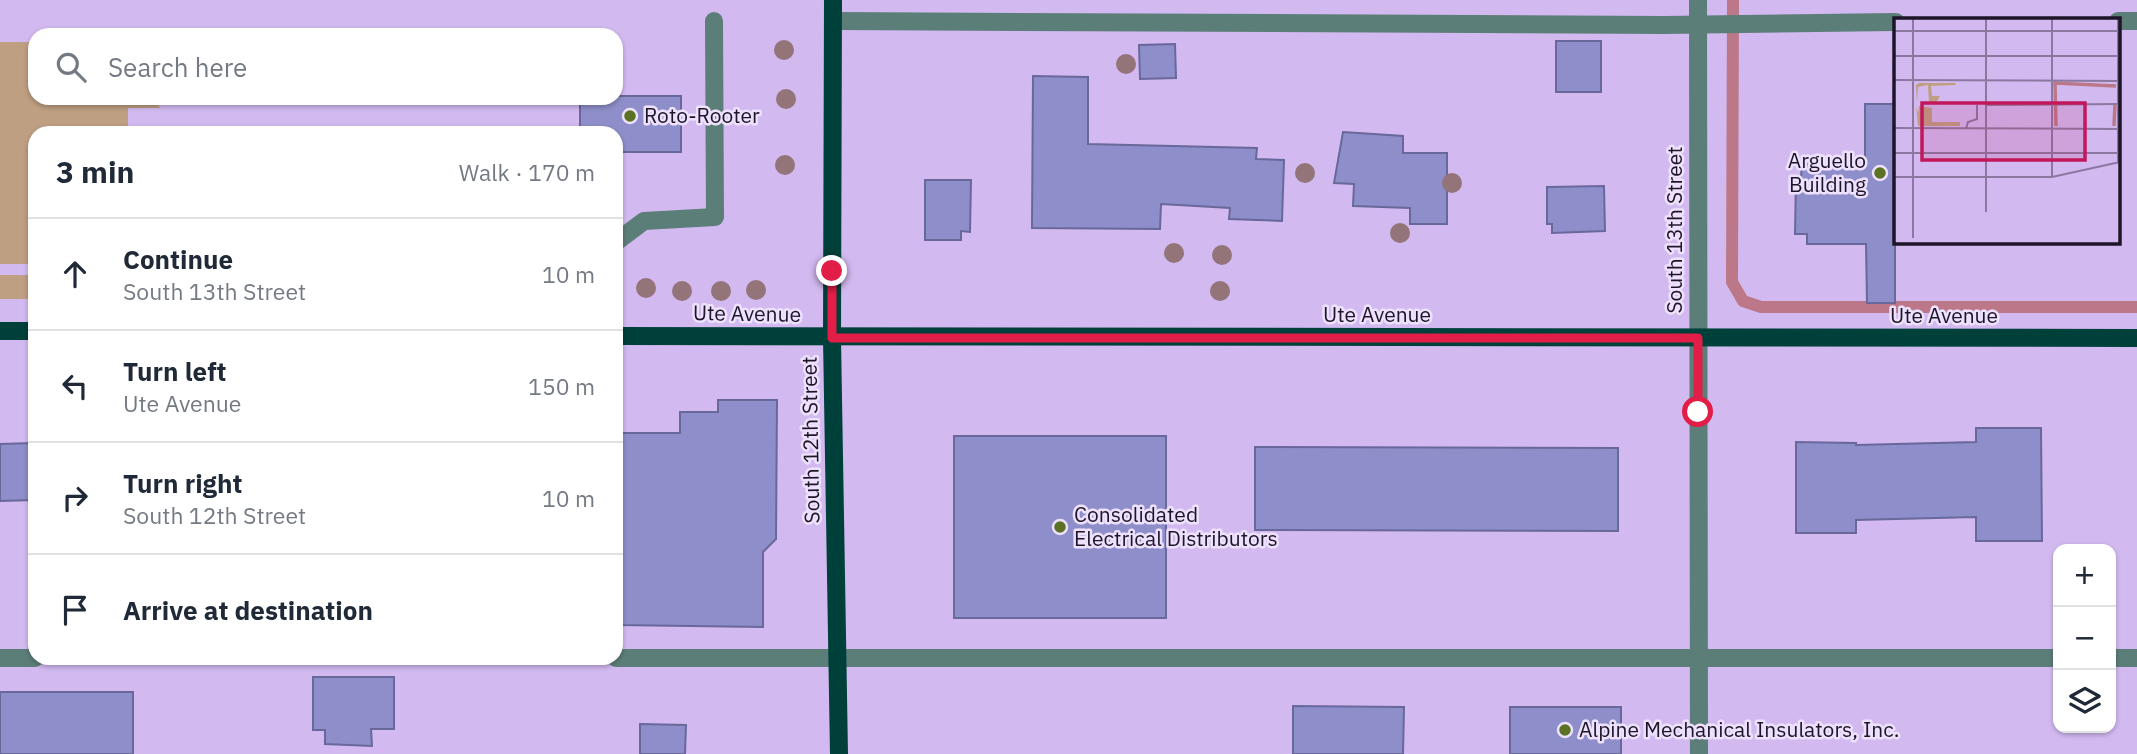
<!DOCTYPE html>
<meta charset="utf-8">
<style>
:root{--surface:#fff;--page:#f6f6f7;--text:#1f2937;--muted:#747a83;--line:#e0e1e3}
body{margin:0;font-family:"IBM Plex Sans",sans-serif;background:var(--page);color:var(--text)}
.controls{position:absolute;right:21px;bottom:21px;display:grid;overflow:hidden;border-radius:14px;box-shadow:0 2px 5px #0004}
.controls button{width:63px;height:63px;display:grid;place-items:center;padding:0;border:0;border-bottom:2px solid var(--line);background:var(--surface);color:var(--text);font:35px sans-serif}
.stop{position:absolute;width:21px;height:21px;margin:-16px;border:5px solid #e11d48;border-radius:50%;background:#fff}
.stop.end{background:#e11d48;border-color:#fff;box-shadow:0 2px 7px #0008}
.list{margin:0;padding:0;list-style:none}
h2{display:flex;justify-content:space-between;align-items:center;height:91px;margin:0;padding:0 28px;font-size:30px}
h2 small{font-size:23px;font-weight:400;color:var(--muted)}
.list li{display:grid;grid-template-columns:46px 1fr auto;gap:21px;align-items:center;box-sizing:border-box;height:112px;padding:0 28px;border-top:2px solid var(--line)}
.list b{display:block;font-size:26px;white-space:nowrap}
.list p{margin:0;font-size:23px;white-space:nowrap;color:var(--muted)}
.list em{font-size:23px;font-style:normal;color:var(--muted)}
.icon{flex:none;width:38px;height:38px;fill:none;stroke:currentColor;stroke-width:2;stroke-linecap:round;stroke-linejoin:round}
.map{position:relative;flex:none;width:2137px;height:754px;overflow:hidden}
.search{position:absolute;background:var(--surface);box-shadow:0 2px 5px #0004;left:28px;top:28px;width:595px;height:77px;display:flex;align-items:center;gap:18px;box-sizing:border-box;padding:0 24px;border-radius:21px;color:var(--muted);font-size:26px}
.panel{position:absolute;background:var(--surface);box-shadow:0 2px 5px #0004;left:28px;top:126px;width:595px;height:539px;border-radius:21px}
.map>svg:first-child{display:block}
</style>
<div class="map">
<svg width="2137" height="754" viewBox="0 0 2137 754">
<rect width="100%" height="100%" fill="#d2baf1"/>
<!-- green -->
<g fill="#be9f82">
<polygon points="0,42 35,42 35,98 154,98 160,108 128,108 128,133 35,133 35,264 0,264"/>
<rect x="0" y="275" width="35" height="24"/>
</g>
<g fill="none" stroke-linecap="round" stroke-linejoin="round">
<!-- stream -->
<polyline stroke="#bc7888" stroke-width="12" points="1733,0 1732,282 1743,301 1761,307 2137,307"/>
</g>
<!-- building -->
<g fill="#8e8eca" stroke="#69689b" stroke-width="2">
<rect x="1556" y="41" width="45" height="51"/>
<polygon points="1175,44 1176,78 1140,79 1139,45"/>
<polygon points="1033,76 1088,77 1088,144 1257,148 1256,159 1284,160 1282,221 1229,219 1230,208 1161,204 1160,229 1032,228"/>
<polygon points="616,96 681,96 681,152 616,152 616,133 580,133 580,98"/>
<polygon points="1865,104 1895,104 1895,303 1867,303 1866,244 1807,244 1807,234 1795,234 1796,177 1801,177 1802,164 1865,166"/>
<polygon points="1343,132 1403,136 1403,153 1447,153 1447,224 1410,224 1410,208 1353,206 1354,184 1334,183"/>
<polygon points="925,180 971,180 970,232 961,231 961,240 925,240"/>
<polygon points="1604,186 1605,231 1552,233 1552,224 1547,224 1547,187"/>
<polygon points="718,400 777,400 776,539 763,552 763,627 616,625 616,433 680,433 680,412 718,412"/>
<polygon points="1976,428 2041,428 2042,541 1976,541 1976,517 1856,520 1856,533 1796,533 1796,442 1856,443 1856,445 1976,442"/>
<rect x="954" y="436" width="212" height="182"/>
<polygon points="33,443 34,500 0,501 0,444"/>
<polygon points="1255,447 1618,448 1618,531 1255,530"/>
<polygon points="313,677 394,677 394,729 371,729 372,746 325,744 325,730 313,730"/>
<rect x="0" y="692" width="133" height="62"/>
<polygon points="1293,706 1404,707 1403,754 1293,754"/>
<rect x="1510" y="707" width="111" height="47"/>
<polygon points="640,724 686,725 685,754 640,754"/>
</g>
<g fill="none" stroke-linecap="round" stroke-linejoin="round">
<!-- minor -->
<g stroke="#5c7e79" stroke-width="18">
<polyline points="1698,0 1699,754"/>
<polyline points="833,21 1664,25 1896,22"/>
<polyline points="2118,21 2137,21"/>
<polyline points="616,242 644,221 715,217 714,21"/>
<polyline points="0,658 35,658"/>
<polyline points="616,658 2058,658"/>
<polyline points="2111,658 2137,658"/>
</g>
<!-- major -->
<g stroke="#00403a" stroke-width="18">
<polyline points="833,0 832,338 839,754"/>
<polyline points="0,331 35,331"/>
<polyline points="616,336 2137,338"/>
</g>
</g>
<!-- trees -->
<g fill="#927479">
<circle cx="784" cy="50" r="10"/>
<circle cx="1126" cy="64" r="10"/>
<circle cx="786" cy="99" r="10"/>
<circle cx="785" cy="165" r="10"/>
<circle cx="1305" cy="173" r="10"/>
<circle cx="1452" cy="183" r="10"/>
<circle cx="1400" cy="233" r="10"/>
<circle cx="1174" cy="253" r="10"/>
<circle cx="1222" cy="255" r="10"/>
<circle cx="646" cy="288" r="10"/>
<circle cx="756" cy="290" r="10"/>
<circle cx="682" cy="291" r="10"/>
<circle cx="721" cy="291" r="10"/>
<circle cx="1220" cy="291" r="10"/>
</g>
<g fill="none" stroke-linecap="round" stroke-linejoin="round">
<!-- route -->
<polyline stroke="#e11d48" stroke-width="9" points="832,271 832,338 1698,338 1698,412"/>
</g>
<!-- markers -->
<g fill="#5b7223" stroke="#ede1fd" stroke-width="2.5">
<circle cx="630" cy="116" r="7"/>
<circle cx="1880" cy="173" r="7"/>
<circle cx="1060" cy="527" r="7"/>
<circle cx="1565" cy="730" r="7"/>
</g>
<g text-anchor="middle" stroke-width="5" stroke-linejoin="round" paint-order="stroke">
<!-- poi labels -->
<g font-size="21" fill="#1e1529" stroke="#ede1fd" text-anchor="start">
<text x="644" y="123">Roto-Rooter</text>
<text x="1866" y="168" text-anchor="end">Arguello<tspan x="1866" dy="24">Building</tspan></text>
<text x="1074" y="522">Consolidated<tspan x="1074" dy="24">Electrical Distributors</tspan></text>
<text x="1579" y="737">Alpine Mechanical Insulators, Inc.</text>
</g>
<!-- street labels -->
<g font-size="21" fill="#1e1529" stroke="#ede1fd">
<text transform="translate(1675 230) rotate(-90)" y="7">South 13th Street</text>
<text transform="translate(747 314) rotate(1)" y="7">Ute Avenue</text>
<text x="1377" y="322">Ute Avenue</text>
<text x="1944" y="323">Ute Avenue</text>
<text transform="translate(811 440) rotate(-91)" y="7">South 12th Street</text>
</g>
</g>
<!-- overview -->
<g transform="translate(1894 18)">
<rect width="226" height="226" fill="#d2baf1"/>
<path d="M25 65H61L62 67 37 68 38 78H46L42 85H35L34 67 24 69 23 85 22 67ZM22 88 24 95 25 88 38 90V104H66V108H24Z" fill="#be9f82"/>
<path fill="none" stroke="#bc7888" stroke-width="3.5" d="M162 108 161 65 222 68M220 108 221 86"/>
<path fill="none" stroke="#8a78a1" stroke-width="2" d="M92 0V159M158 0V159M0 13H226M0 38H226M0 62 226 63M92 87 226 86M0 110 226 111M72 111 74 104 83 101V87M0 135H224M224 145V0M0 159H158L226 144M92 194V159M19 220V0"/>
<path fill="#c2185b" fill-opacity="0.15" stroke="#c2185b" stroke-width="3.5" d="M28 85H191V142H28Z"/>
<rect width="226" height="226" fill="none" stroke="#1e1529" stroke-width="3.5"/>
</g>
</svg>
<div class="controls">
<button>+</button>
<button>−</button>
<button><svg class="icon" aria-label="layers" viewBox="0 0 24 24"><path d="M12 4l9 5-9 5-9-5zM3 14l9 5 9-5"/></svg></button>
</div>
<div class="stop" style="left:1698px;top:412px"></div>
<div class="stop end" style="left:832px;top:271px"></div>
<div class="search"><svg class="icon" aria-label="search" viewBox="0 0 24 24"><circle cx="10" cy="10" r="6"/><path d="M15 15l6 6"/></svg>Search here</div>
<section class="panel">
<h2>3 min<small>Walk · 170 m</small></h2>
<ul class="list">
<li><svg class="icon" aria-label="ahead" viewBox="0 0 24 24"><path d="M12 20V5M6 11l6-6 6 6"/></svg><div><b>Continue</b><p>South 13th Street</p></div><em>10 m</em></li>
<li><svg class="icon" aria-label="left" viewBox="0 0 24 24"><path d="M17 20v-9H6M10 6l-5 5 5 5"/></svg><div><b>Turn left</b><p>Ute Avenue</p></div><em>150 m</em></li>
<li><svg class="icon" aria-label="right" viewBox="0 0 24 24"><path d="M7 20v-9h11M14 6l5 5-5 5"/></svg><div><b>Turn right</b><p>South 12th Street</p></div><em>10 m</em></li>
<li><svg class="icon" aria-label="arrive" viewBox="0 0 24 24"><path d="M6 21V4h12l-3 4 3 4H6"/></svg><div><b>Arrive at destination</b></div></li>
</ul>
</section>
</div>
